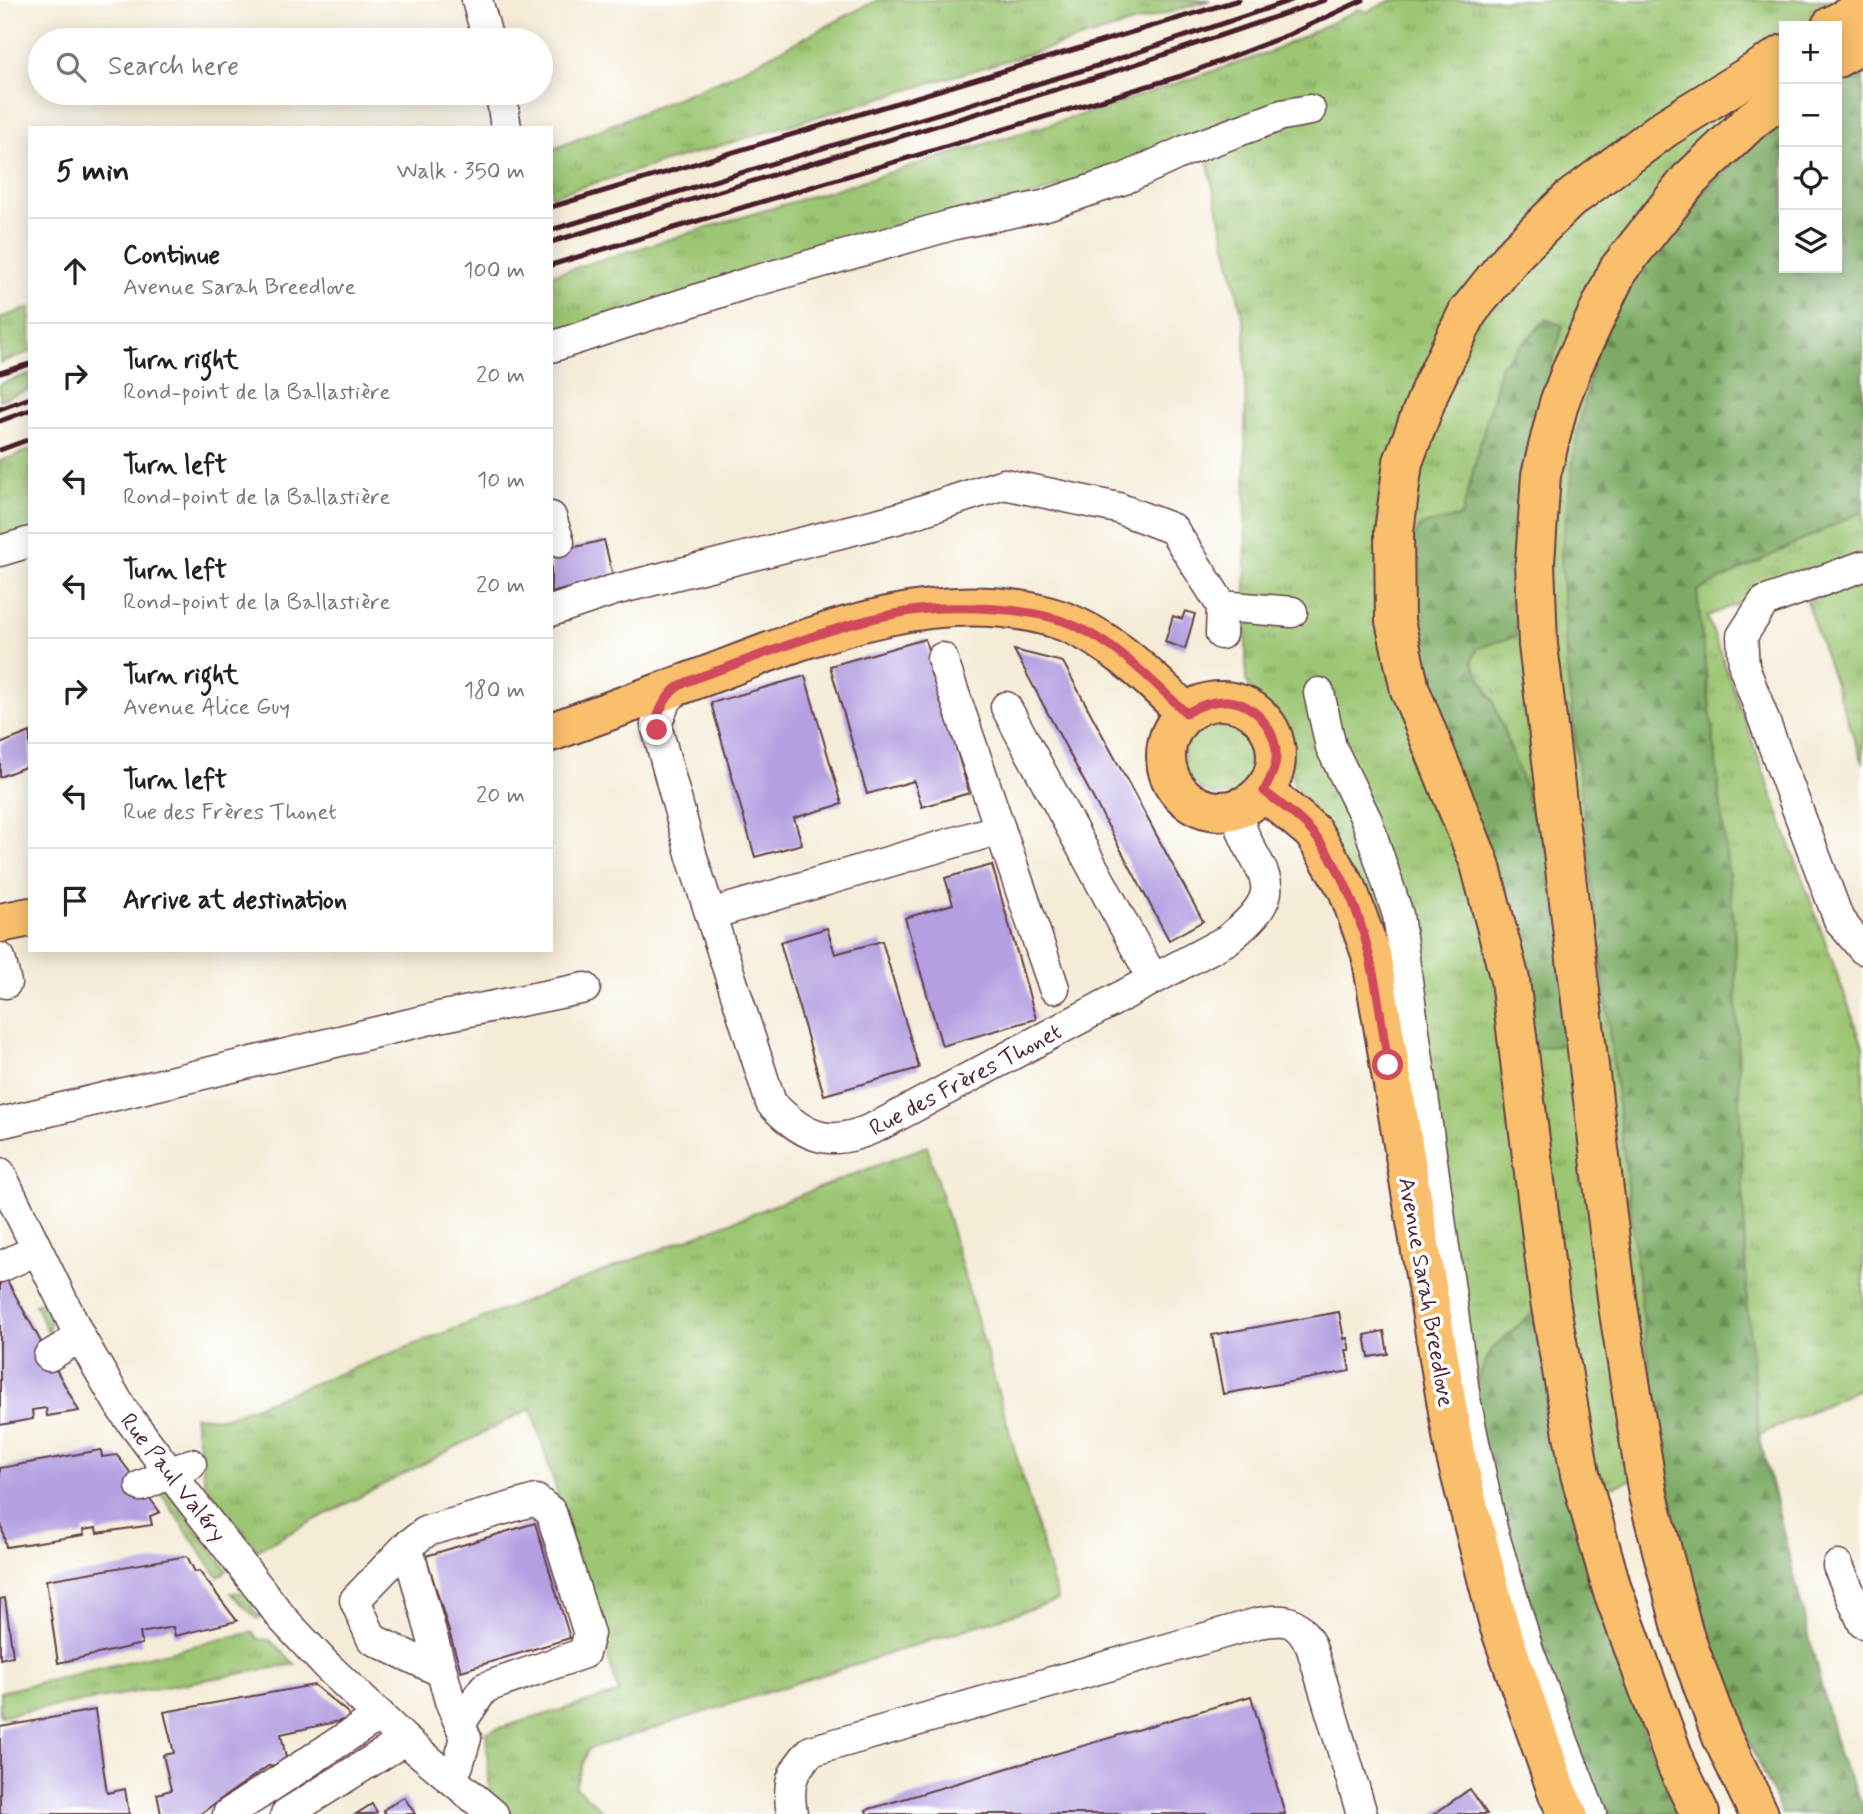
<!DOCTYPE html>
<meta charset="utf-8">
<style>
:root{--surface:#fff;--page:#f6f6f6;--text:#222;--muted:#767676;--line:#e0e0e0}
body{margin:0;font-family:Mynerve,sans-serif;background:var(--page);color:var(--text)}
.controls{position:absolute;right:21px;top:21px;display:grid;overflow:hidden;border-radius:0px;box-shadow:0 4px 18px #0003}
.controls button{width:63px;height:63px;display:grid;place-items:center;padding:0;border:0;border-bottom:2px solid var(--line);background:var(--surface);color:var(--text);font:35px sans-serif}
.stop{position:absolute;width:21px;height:21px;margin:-16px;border:5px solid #d1495b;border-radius:50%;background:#fff}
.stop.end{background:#d1495b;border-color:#fff;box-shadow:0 2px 7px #0008}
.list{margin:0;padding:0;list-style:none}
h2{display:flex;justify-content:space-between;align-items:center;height:91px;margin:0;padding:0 28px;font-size:30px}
h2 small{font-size:23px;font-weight:400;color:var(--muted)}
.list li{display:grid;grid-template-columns:46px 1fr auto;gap:21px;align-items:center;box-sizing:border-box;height:105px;padding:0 28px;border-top:2px solid var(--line)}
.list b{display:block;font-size:26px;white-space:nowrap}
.list p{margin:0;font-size:23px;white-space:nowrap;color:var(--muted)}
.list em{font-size:23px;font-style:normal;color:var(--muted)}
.icon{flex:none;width:38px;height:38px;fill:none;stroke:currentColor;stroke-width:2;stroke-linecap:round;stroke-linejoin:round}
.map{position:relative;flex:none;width:1863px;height:1814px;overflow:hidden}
.search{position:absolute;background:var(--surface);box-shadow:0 4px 18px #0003;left:28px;top:28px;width:525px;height:77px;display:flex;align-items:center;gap:18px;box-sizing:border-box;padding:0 24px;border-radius:38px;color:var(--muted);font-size:26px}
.panel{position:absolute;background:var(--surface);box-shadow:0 4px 18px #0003;left:28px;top:126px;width:525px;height:826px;border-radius:0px}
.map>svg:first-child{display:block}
</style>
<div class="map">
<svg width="1863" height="1814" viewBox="0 0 1863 1814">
<defs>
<pattern id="grass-tufts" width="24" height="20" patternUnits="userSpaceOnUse" patternTransform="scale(1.75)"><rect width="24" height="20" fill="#9cc673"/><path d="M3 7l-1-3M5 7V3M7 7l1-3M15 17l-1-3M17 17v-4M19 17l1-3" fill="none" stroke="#81a05f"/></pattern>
<pattern id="forest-firs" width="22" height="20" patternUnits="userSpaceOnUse" patternTransform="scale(1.75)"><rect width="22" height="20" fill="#7dab65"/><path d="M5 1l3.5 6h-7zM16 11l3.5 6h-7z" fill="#688b53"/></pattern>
</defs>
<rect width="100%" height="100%" fill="#fff"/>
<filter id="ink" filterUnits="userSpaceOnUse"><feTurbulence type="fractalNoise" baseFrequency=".0143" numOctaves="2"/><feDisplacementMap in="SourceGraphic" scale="14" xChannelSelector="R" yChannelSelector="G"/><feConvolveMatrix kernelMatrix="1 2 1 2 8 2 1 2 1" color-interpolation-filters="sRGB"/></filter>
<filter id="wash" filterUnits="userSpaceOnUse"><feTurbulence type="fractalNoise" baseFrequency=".00686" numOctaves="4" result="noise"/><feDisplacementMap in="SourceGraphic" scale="28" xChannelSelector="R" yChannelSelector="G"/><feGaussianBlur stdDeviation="1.57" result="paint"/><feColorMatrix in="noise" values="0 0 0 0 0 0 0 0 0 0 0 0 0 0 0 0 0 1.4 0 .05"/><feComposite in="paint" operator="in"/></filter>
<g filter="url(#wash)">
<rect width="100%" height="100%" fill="#f4ecd7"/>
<!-- grass -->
<g fill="url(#grass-tufts)" stroke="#73724f" stroke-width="2" fill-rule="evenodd">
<polygon points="877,0 1210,0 551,196 551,150 730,76"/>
<path d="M1392 0H1863V553L1707 616 1863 1046V1387L1759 1435 1492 1529 1472 1396 1315 811 1293 784V769L1246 680 1245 327 1205 152 1151 160 551 339V275L1097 110 1273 51 1359 9 1367 12ZM1784 26H1837V268H1784Z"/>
<polygon points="30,308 30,352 0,363 0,318"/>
<polygon points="30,374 30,389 0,400 0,384"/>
<polygon points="30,450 30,532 0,541 0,461"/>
<polygon points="1863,579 1863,764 1806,601"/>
<circle cx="1223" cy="757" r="39"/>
<polygon points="927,1146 1058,1600 588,1749 575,1786 606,1814 513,1814 490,1797 486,1732 619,1693 531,1408 257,1550 205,1483 194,1416 224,1418"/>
<polygon points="49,1298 53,1311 48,1332 35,1305"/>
<polygon points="164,1487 227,1570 218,1577 157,1488"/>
<polygon points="248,1592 259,1601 251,1607 259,1616 266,1610 270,1616 257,1619 231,1593"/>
<polygon points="252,1632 258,1639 270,1640 295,1664 0,1716 0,1692"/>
</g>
<!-- forest -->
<g fill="url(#forest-firs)" stroke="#646548" stroke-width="2">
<polygon points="1863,71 1863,511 1697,591 1734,924 1747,1305 1759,1435 1839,1757 1863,1806 1863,1814 1782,1814 1738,1720 1689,1583 1675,1526 1648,1361 1566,662 1561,555 1575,446 1595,352 1627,288 1681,213 1770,129 1784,120 1784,268 1837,268 1837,87"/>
<polygon points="1547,319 1563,326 1542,397 1519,495 1516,636 1478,648 1472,661 1493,701 1550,856 1571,1044 1533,1048 1427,692 1410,598 1411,543 1421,525 1461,517 1501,365"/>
<polygon points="1534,1311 1577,1531 1633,1703 1678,1814 1591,1814 1466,1406 1491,1350"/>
</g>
<g id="blocks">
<!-- building -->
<g fill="#b39fe1">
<polygon points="604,540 613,576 551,593 551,553"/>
<polygon points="1185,611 1195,614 1185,649 1165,642 1173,616 1182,619"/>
<polygon points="925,639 969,793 922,807 914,781 867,794 830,666"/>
<polygon points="1014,650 1063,662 1203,921 1169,940"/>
<polygon points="805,676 842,804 794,818 802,844 755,857 711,703"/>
<polygon points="30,732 30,765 0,777 0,744"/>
<polygon points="992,865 1036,1019 942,1046 905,918 953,904 945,878"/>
<polygon points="827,928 835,954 882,941 919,1068 824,1095 780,942"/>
<polygon points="0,1267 3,1273 79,1411 47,1416 46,1408 32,1410 33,1419 0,1425"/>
<polygon points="1339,1312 1344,1339 1347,1338 1350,1350 1346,1350 1350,1371 1223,1394 1212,1335"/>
<polygon points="1384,1331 1388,1354 1369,1357 1365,1335"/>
<polygon points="101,1450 102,1457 117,1455 160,1512 150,1516 152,1525 97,1533 96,1528 83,1530 84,1535 6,1547 0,1519 0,1468"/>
<polygon points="535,1523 570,1638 461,1671 426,1556"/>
<polygon points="187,1556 195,1572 199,1571 237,1621 175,1636 173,1627 140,1633 142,1644 58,1663 46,1580"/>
<polygon points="5,1598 13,1656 0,1659 0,1599"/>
<polygon points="314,1685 348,1713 349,1719 281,1734 287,1763 268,1766 200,1814 161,1814 157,1794 171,1790 163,1755 174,1753 164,1712"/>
<polygon points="1251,1696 1285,1814 867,1814 866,1810"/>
<polygon points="95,1710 107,1793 125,1789 129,1814 0,1814 0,1727"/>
<polygon points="1470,1789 1487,1814 1434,1814"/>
<polygon points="404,1797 415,1814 386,1814 383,1810"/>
<polygon points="372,1804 377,1812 374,1814 356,1814"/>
</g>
</g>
</g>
<g filter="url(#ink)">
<use href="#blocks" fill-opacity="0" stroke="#643e45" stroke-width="2"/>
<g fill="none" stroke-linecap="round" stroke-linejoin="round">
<!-- minor casing -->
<g stroke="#643e45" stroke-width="33">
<g id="minor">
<polyline points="477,0 488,40"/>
<polyline points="501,93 506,128"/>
<polyline points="551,347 748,283 955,224 1043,206 1124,179 1187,150 1282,115 1310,110"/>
<polyline points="551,517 559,542"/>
<polyline points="0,551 30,542"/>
<polyline points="1863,566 1764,602 1742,636 1744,667 1839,920 1863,949"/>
<polyline points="551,611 614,590 896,519 1004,484 1118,508 1173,529 1222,606 1292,612"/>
<polyline points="1221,634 1222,606"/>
<polyline points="942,658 1054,988"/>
<path d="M679 686 665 702 656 725 692 857 771 1103C808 1142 834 1148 882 1124L1227 940C1302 881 1249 875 1236 809"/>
<polyline points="1319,693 1331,747 1367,821 1398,915 1465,1399 1492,1529 1529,1653 1591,1814"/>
<polyline points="1006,707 1153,979"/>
<polyline points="711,914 1000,829"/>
<polyline points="0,958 6,983"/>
<polyline points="0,1123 439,1017 585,988"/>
<polyline points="0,1173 80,1337 122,1409 170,1473 283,1619 326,1665 405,1740 493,1814"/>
<polyline points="0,1267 37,1250"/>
<polyline points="49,1356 80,1337"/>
<polyline points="141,1486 191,1464"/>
<polyline points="407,1546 355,1600 372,1639 442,1672"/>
<polyline points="1838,1566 1863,1623"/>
<path d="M449 1778 458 1765 466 1738C461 1726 455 1713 450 1701L407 1546 427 1531 536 1500 551 1512 589 1634 584 1653 484 1688 460 1724"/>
<polyline points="228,1814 380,1715"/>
<polyline points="286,1814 405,1740"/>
<path d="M792 1814C787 1784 791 1772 811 1751L1258 1623C1288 1618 1296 1619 1311 1646L1362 1814"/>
</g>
</g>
<!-- major casing -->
<g stroke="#643e45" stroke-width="42">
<g id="major">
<circle cx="1221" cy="756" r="55"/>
<path d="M551 732C601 714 651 696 700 678 809 637 936 582 1054 618 1106 634 1148 676 1186 713"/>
<polyline points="1264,791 1313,832 1348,890 1371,954 1455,1453 1499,1625 1558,1794 1568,1814"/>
<polyline points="0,923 30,917"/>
</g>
</g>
<!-- highway casing -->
<g stroke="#643e45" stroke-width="42">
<g id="highway">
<polyline points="1831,26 1863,9"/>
<polyline points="1837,58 1863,42"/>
<polyline points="1700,1814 1677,1766 1612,1589 1580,1474 1550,1301 1510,980 1480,864 1410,690 1395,621 1394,532 1403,462 1431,388 1468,312 1516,252 1569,200 1665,128 1784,54"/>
<polyline points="1759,1814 1722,1737 1683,1632 1648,1495 1618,1306 1538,645 1535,562 1541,475 1559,403 1573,366 1618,270 1689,180 1752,120 1784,96"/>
</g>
</g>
<!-- minor -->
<use href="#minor" stroke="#fff" stroke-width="30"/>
<!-- major -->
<use href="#major" stroke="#f9bf6d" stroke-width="38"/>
<!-- highway -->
<use href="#highway" stroke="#f9bf6d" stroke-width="38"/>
<!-- rail -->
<g stroke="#4a1f2b" stroke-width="5">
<polyline points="551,207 1239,0"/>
<polyline points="551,230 1100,65 1292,0"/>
<polyline points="551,242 1104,75 1325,0"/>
<polyline points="551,265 1181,76 1288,35 1363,0"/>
<polyline points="0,373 30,364"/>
<polyline points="0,409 30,398"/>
<polyline points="0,421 30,410"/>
<polyline points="0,450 30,439"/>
</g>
</g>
</g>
<g fill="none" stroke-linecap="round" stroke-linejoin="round" filter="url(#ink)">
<!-- route -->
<path stroke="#d1495b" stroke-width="9" d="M657 730C654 715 668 692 681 685 698 676 718 671 736 664 797 641 876 611 941 608 978 607 1017 608 1053 618 1105 632 1148 676 1186 713 1200 706 1211 700 1228 701 1257 703 1282 736 1275 765 1273 774 1268 783 1264 791 1280 804 1300 817 1313 833 1367 899 1376 984 1388 1065"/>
</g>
<g text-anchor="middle" stroke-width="7" stroke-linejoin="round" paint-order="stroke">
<!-- street labels -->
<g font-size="23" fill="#4a1f2b" stroke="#fff">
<text transform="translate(965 1079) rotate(-28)" y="8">Rue des Frères Thonet</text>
<text transform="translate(1427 1292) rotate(80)" y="8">Avenue Sarah Breedlove</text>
<text transform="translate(174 1477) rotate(52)" y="8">Rue Paul Valéry</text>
</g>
</g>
</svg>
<div class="controls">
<button>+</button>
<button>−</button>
<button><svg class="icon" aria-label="locate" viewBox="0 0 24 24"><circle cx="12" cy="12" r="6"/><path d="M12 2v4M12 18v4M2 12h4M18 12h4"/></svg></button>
<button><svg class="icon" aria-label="layers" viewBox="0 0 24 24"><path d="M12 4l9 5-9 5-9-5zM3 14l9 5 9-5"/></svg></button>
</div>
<div class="stop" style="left:1388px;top:1065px"></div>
<div class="stop end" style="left:657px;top:730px"></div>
<div class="search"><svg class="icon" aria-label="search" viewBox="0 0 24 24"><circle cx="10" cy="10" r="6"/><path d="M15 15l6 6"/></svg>Search here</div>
<section class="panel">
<h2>5 min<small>Walk · 350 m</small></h2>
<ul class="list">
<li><svg class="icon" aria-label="ahead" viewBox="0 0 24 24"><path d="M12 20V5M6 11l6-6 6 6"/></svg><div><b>Continue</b><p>Avenue Sarah Breedlove</p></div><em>100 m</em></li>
<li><svg class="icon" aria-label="right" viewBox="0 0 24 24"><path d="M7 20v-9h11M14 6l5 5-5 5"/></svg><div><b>Turn right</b><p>Rond-point de la Ballastière</p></div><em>20 m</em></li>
<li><svg class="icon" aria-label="left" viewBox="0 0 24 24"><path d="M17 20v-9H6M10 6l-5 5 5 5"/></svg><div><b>Turn left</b><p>Rond-point de la Ballastière</p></div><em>10 m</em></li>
<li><svg class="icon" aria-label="left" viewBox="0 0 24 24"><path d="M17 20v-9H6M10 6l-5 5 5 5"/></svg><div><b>Turn left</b><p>Rond-point de la Ballastière</p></div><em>20 m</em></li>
<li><svg class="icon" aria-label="right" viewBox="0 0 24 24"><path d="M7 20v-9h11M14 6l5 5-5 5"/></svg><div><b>Turn right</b><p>Avenue Alice Guy</p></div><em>180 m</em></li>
<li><svg class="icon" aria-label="left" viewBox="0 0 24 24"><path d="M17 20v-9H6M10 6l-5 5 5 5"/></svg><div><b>Turn left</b><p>Rue des Frères Thonet</p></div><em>20 m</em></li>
<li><svg class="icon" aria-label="arrive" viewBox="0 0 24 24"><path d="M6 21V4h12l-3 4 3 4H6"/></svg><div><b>Arrive at destination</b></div></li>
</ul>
</section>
</div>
